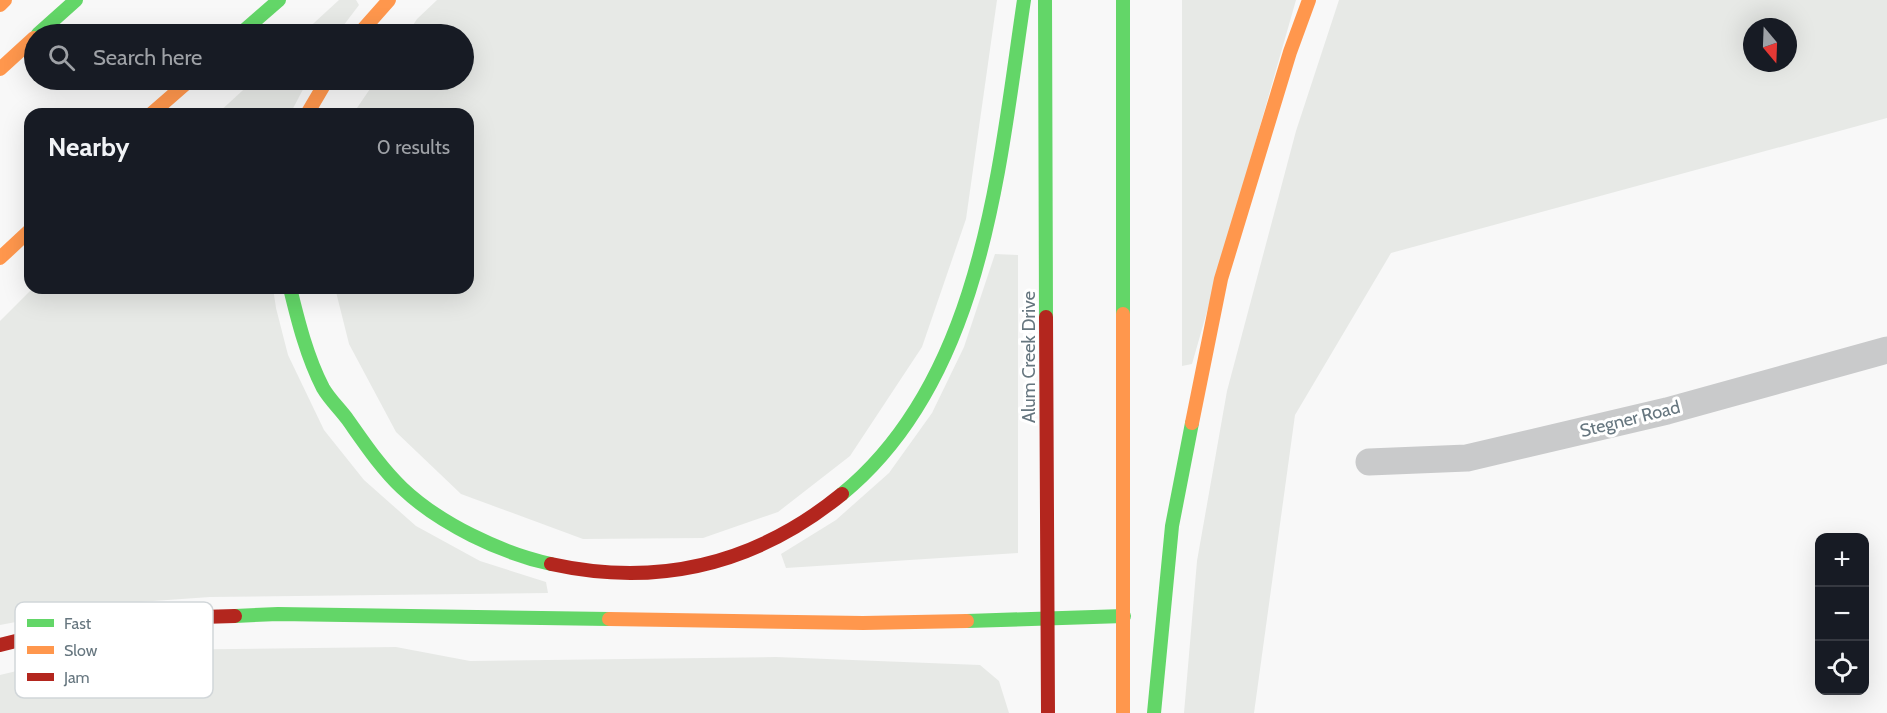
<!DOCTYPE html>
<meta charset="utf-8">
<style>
:root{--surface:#171b24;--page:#20242c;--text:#f1f3f6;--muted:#9ea1a6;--line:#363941}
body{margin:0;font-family:Cabin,sans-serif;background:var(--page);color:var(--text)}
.controls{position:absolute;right:18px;bottom:18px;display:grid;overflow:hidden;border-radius:12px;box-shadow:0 6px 24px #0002}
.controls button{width:54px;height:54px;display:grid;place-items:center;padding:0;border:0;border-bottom:2px solid var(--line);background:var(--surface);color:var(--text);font:30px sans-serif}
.compass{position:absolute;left:1743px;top:18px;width:54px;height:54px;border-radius:50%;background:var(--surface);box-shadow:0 6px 24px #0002;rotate:161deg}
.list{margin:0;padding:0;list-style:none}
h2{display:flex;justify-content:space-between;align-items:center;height:78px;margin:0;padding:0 24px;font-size:26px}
h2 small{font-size:20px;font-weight:400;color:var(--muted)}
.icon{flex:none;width:33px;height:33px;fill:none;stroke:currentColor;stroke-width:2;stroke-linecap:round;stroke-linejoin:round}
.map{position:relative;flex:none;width:1887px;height:713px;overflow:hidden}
.search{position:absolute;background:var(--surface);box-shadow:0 6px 24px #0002;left:24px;top:24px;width:450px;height:66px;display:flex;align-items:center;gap:15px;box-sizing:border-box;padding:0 21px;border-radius:33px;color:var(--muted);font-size:22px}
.panel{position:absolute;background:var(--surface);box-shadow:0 6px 24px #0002;left:24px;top:108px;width:450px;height:186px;border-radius:18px}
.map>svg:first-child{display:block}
</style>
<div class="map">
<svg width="1887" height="713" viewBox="0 0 1887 713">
<rect width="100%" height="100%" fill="#f8f8f8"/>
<!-- green -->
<g fill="#e7e9e6" fill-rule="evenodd">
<polygon points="339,0 356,0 359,5 337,34 302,34"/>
<polygon points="437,0 997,0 966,219 922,347 850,456 778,512 703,538 583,539 461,494 396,432 349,344 335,288 468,288 468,114 355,114 357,108 376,80 464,80 464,34 407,34 417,19"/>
<polygon points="1182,0 1296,0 1192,364 1182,366"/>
<path d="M1339 0H1887V118L1391 253 1295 415 1254 713H1184L1197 561 1227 391 1296 131ZM1752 27H1788V63H1752Z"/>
<polygon points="254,80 308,80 290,114 217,114"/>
<polygon points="995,254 1018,255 1018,553 786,568 781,554 836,520 889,473 932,413 964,347"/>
<polygon points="33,288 273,288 276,308 288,355 324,430 364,480 416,526 480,561 546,582 548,593 210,597 111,604 0,625 0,321"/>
<polygon points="396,647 470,661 776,657 980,665 999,681 1009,713 0,713 0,675 29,668 147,650"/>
</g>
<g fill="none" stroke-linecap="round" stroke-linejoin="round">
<!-- street -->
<polyline stroke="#c9cacb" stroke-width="27" points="1369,462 1467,458 1667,411 1887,350"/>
<!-- fast -->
<g stroke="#63d668" stroke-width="14">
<polyline points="1045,0 1046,317"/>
<polyline points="1123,0 1123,314"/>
<polyline points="38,34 76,0"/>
<polyline points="240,34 279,0"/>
<path d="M290 288C298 321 307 357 323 388 330 400 340 409 348 420 365 444 381 468 402 488 440 524 501 553 551 564"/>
<path d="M842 494C983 379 999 167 1024 0"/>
<polyline points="235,616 278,614 609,619"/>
<polyline points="967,621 1124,616"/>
<polyline points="1154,713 1172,526 1192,423"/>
</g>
<!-- slow -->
<g stroke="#ff974d" stroke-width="14">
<polyline points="0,5 5,0"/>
<polyline points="359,34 389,0"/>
<polyline points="0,69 34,38"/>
<polyline points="151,114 190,80"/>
<polyline points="307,114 327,80"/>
<polyline points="0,258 30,230"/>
<polyline points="1123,314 1123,713"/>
<polyline points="1192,423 1221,279 1290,52 1309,0"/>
<polyline points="609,619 863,623 967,621"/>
</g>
<!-- jam -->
<g stroke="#b3261e" stroke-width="14">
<polyline points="1046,317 1048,713"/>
<path d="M551 564C660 588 756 564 842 494"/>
<polyline points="0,645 56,631 168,618 235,616"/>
</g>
</g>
<g text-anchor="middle" stroke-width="6" stroke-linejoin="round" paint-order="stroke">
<!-- street labels -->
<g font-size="18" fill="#66767f" stroke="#fff">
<text transform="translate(1029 357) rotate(-90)" y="6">Alum Creek Drive</text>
<text transform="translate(1630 419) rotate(-14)" y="6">Stegner Road</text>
</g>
</g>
<!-- legend -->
<rect x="15" y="602" width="198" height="96" rx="9" fill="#fff" stroke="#d1d6d9" stroke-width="1.5"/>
<rect x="27" y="619" width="27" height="8" fill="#63d668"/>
<rect x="27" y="646" width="27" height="8" fill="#ff974d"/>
<rect x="27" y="673" width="27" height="8" fill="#b3261e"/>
<g font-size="16" fill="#66767f">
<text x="64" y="629">Fast</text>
<text x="64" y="656">Slow</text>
<text x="64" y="683">Jam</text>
</g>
</svg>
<div class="controls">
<button>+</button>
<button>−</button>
<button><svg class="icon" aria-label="locate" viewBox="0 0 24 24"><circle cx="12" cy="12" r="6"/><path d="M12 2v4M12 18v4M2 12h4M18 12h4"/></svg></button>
</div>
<svg class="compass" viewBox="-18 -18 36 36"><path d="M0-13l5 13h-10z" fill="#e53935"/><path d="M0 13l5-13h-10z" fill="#9ea1a6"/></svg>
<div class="search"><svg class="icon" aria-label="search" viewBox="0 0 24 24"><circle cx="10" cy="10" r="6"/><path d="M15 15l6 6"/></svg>Search here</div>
<section class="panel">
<h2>Nearby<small>0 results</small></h2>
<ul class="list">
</ul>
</section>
</div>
